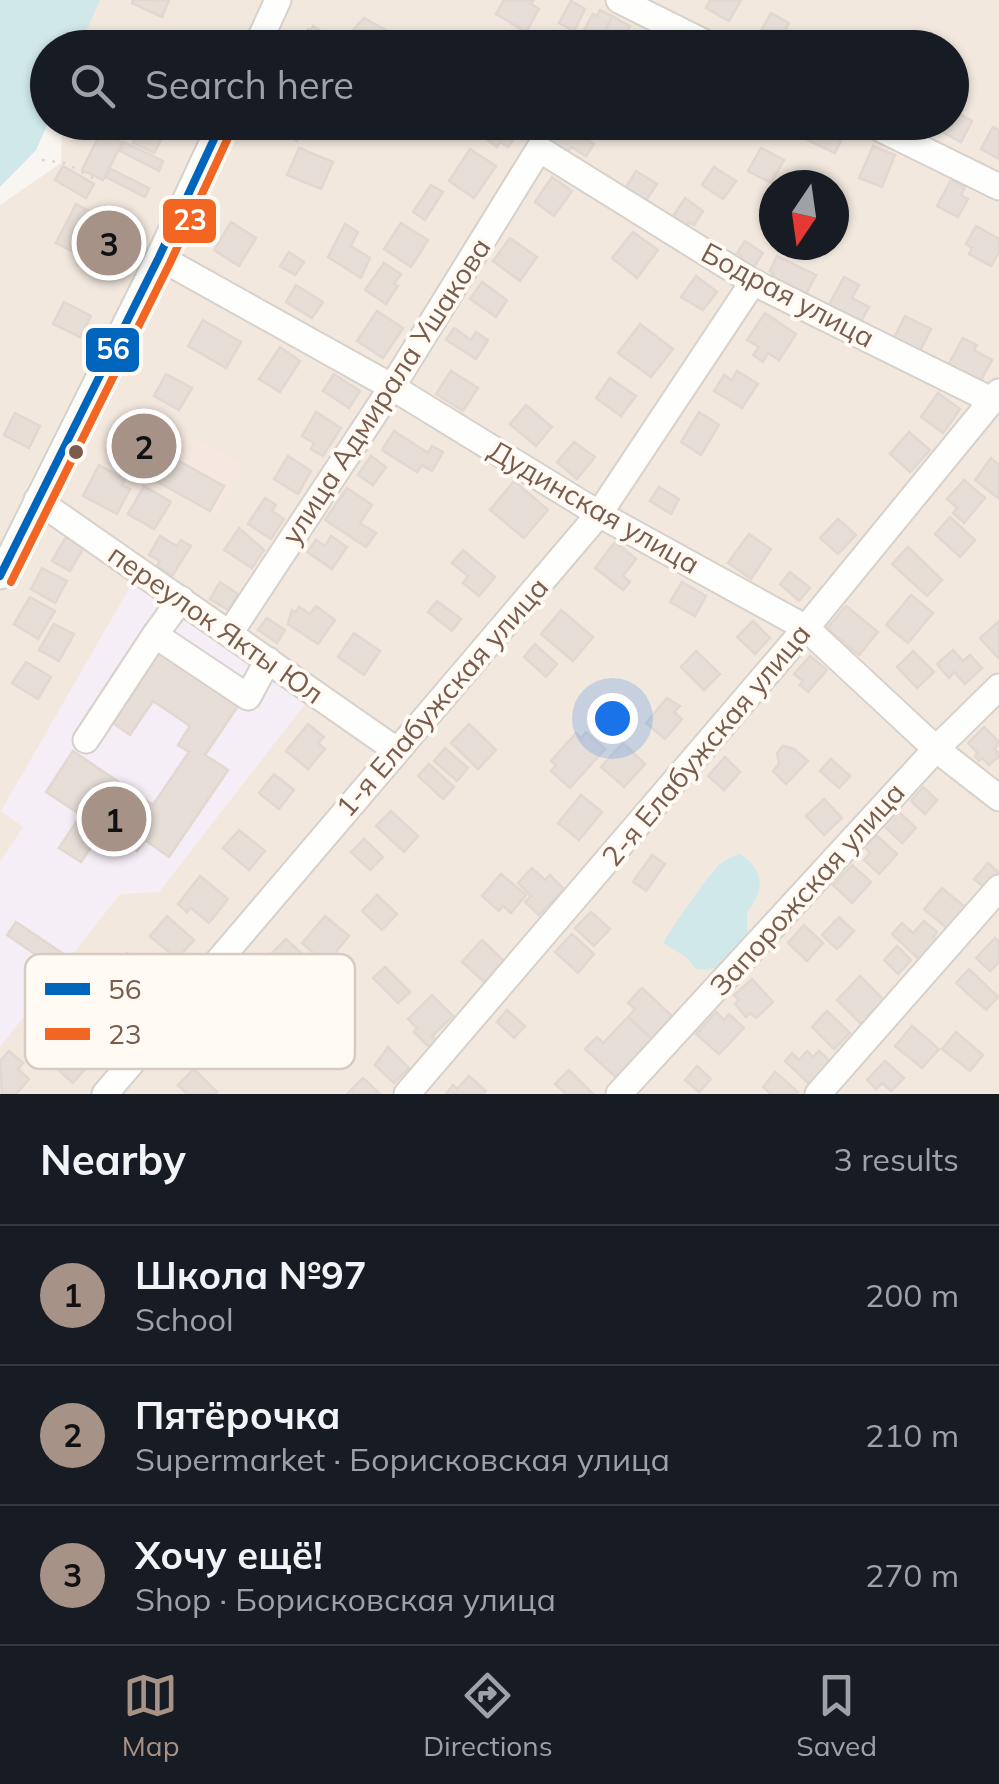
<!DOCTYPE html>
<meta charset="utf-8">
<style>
:root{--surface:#171b24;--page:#20242c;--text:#f1f3f6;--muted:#9ea1a6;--line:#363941;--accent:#a69286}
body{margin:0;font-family:Mulish,sans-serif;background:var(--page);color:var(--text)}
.compass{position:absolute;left:759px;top:170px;width:90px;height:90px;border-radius:50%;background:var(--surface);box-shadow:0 2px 8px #0004;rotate:193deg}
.you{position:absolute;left:612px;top:718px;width:35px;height:35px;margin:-25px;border:8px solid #fff;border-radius:50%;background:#1a73e8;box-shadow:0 0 0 15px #1a73e833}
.badge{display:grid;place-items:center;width:65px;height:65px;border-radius:50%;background:var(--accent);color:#111;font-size:32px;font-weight:700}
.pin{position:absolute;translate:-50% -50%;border:5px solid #fff;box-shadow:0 2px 10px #0006}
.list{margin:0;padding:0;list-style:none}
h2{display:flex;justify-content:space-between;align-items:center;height:130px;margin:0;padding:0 40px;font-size:42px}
h2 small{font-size:32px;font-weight:400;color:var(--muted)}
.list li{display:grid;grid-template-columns:65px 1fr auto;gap:30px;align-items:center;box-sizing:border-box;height:140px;padding:0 40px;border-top:2px solid var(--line)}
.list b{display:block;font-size:38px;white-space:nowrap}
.list p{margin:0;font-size:32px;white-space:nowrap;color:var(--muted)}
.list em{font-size:32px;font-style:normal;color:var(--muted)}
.icon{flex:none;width:55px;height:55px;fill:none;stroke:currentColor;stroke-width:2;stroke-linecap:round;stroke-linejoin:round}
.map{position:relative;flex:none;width:999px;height:1094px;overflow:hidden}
.search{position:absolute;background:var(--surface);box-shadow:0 2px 8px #0004;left:30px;right:30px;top:30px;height:110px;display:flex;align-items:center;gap:25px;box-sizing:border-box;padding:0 35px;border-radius:55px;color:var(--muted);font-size:38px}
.sheet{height:550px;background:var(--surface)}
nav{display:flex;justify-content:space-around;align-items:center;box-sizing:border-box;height:140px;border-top:2px solid var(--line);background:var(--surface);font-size:28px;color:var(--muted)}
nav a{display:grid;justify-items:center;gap:5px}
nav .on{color:var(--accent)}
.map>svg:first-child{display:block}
</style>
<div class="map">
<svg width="999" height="1094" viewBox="0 0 999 1094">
<rect width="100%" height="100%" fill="#f9f5f0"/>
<!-- residential -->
<path fill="#f2e8de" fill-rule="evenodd" d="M98 0H999V1094H0V205L61 163 62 123 952 122V48L69 47ZM774 185H834V245H774Z"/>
<!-- commercial -->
<polygon fill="#f6e8e1" points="128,403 244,465 216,516 100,454"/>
<!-- education -->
<polygon fill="#f6eef6" points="134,580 305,704 159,892 120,894 0,1047 0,862 23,827 1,811"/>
<!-- water -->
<g fill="#d0e8ea">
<polygon points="0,0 100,0 79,47 48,48 48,123 36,150 0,187"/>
<path d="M740 854C765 870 765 891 747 912V938C732 955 720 975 695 968L687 958 664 943C666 934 712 871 719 865 726 859 733 856 740 854Z"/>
</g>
<!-- building -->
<g fill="#e6ded7" stroke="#e2d8d2" stroke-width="2.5">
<polygon points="133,0 169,0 162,17 132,3"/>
<polygon points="504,0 534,0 531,4 539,9 526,32 496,14"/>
<polygon points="710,0 741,0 729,21 706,8"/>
<polygon points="571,1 585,9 574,31 559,23"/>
<polygon points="600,10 612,16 599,43 582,34 593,14 597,16"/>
<polygon points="771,13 789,23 779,41 775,39 772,46 757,38"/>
<polygon points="612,16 630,26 618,48 597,48"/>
<polygon points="364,18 386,30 382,37 399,48 377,48 352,31"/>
<polygon points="313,26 341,44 339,48 299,48 308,29 311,30"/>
<polygon points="952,99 959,103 955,111 972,121 961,142 929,125 952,122"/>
<polygon points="278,122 307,122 297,141 275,129"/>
<polygon points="539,122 575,122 570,130 594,144 586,156 571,147 566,155 543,141 550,130"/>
<polygon points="806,122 828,122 836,126 831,136 841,141 835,153 799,136"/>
<polygon points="497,123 516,136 508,147 500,142 497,147 486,139"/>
<polygon points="143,125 163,136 154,153 133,143"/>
<polygon points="993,127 999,130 999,159 981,149"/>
<polygon points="101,132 122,143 103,180 82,170"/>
<polygon points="124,142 163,161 159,171 120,151"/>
<polygon points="873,146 895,155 882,187 859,178"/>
<polygon points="299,148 333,162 321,189 287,175"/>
<polygon points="761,148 784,160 771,183 748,171"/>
<polygon points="470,149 496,166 474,198 449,181"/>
<polygon points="63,166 94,184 86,198 55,180"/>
<polygon points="714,167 736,181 723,199 702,185"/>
<polygon points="111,169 149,188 145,197 106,177"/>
<polygon points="636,171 657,184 642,207 622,194"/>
<polygon points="552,177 572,191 554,216 535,202"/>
<polygon points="951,180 965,187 961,195 968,199 958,217 937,206"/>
<polygon points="431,185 443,192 425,220 413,212"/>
<polygon points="685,198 703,211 694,225 689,222 682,233 668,224"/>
<polygon points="76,204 126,231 106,268 56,243"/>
<polygon points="231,222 256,238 239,266 214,250"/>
<polygon points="401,223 428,240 411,267 384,249"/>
<polygon points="345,224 358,232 351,246 370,258 361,278 328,257"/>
<polygon points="976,226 999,239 999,252 991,266 969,254 972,248 966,244"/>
<polygon points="633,232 658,250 637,278 612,258"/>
<polygon points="510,238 537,257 520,281 493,261"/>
<polygon points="745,241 763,253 749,274 735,265 742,256 737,253"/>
<polygon points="289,252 304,262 295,275 280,266"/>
<polygon points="777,256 816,275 803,300 768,284 773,273 770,271"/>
<polygon points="384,263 401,274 394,284 398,286 386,304 365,290"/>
<polygon points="696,276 717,292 703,310 681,297"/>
<polygon points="844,277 859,285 852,298 869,307 858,327 826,310"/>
<polygon points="482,282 507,300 496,317 470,299"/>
<polygon points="296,285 323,302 312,318 286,302"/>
<polygon points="64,302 91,316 80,337 53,324"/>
<polygon points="377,311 403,328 383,358 357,341"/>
<polygon points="765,313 796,334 779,360 768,353 763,362 753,355 759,347 747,340"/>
<polygon points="905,316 931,329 918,355 892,342"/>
<polygon points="203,320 241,342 226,368 188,346"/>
<polygon points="640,324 673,349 651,377 618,353"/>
<polygon points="454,328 471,340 476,332 488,340 476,359 446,340"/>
<polygon points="963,338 977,345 974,350 992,360 980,382 948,365"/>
<polygon points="280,347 300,361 280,392 259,379"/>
<polygon points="451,371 478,388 463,411 436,394"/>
<polygon points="737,371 758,384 742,408 714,391 724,375 732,380"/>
<polygon points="166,374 192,388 179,410 154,396"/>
<polygon points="334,374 360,391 349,408 323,391"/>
<polygon points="610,378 636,396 621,416 596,398"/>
<polygon points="938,393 960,409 943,433 921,417"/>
<polygon points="526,405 552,427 536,446 510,424"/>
<polygon points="316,412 341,428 323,456 311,449 314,443 302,436"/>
<polygon points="699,412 719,425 701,455 681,442"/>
<polygon points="15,413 40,426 29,448 4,435"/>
<polygon points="140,424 177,446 172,453 136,431"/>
<polygon points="394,431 428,453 432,446 443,452 432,471 422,465 417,472 382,450"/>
<polygon points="909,432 930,450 910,472 890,454"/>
<polygon points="143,441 224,486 210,511 129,466"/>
<polygon points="574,442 595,457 577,479 557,462"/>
<polygon points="288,456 311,471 298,494 274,479"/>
<polygon points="371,456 386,467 373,485 358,475"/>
<polygon points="991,458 999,465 999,499 975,480"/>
<polygon points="99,465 125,479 122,485 130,489 117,514 83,496"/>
<polygon points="964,480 985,498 964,523 953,513 957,508 947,499"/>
<polygon points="514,481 548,510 524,538 490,510"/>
<polygon points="144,486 171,502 154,529 128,514"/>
<polygon points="659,487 679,499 671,514 650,501"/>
<polygon points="347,488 372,505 360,523 376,533 366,547 325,520"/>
<polygon points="265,498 276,505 272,511 284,519 271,539 248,524"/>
<polygon points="950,517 975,540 960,557 935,534"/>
<polygon points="838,519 856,535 838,554 820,538"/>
<polygon points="239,528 264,550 252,568 224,550"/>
<polygon points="749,534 771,549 751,579 728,563"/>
<polygon points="160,536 177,546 181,540 191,546 172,576 157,566 160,561 149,555"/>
<polygon points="331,536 347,547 332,569 307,552 316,540 325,546"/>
<polygon points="66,537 84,547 70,571 52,561"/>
<polygon points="615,542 636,559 623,576 630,582 623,590 595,568"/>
<polygon points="908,547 942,580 927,596 892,564"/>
<polygon points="463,550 495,577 479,596 463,583 468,576 452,563"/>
<polygon points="42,568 67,581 55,603 31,589"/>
<polygon points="790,572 810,588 799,601 780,584"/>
<polygon points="220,582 238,594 228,610 210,599"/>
<polygon points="682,582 706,596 695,616 670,602"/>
<polygon points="911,595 933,613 908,643 886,625"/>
<polygon points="30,597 55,611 38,639 14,624"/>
<polygon points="437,601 461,619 452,631 428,612"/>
<polygon points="316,606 335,620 318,644 288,624 292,610 296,612 299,607 310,614"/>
<polygon points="846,606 878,632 859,655 827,628"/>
<polygon points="561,610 593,637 573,661 541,634"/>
<polygon points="267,618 285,630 277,643 258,630"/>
<polygon points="753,621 770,638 755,654 737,637"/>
<polygon points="999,621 999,657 998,658 980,638"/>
<polygon points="54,624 74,634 59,661 39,650"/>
<polygon points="354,633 380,651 364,675 338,657"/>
<polygon points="535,644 557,664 546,677 524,657"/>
<polygon points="152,649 185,671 188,666 209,679 205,684 238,706 205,755 228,770 169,857 145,840 137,851 104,829 81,862 59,848 81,815 46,792 73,751 153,805 189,752 178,745 190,726 153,701 130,735 106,718"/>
<polygon points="953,650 963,661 970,655 982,668 965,684 954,672 949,678 937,664"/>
<polygon points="696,651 720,674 704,690 681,667"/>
<polygon points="913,651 934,672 917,688 897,667"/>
<polygon points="810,656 827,670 808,692 800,685 803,681 794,674"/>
<polygon points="26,662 51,677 38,699 12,683"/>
<polygon points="667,698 680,706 674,712 682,719 665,739 646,723"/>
<polygon points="308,724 324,737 318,743 325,749 308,769 286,751"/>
<polygon points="469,724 496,750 478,769 451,743"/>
<polygon points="984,727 999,742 995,749 999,756 989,765 982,758 979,761 975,756 978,753 968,743"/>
<polygon points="586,732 605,749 570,788 551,771 556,765 551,761 576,733 581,738"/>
<polygon points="623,743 645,764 624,787 601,767"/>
<polygon points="783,746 794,749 808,761 786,784 773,771 779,764 777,753"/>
<polygon points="445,748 468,768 457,781 434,761"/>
<polygon points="725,757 740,772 724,790 708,776"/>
<polygon points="831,759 850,776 839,788 820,771"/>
<polygon points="429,764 454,787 443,799 418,776"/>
<polygon points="274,774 294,790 279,809 259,793"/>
<polygon points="923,787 937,800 925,814 911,801"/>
<polygon points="581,795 602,812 579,840 558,823"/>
<polygon points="824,799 842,818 824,835 806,816"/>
<polygon points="391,811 418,836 404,852 376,826"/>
<polygon points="898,811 916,828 902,843 883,825"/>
<polygon points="239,830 265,851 249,870 223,848"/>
<polygon points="876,835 897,854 879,874 864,860 870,853 865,847"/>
<polygon points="364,839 383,857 370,870 351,852"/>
<polygon points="652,855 665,864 646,891 633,882"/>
<polygon points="988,863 999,873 999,879 989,891 974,879"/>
<polygon points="852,865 871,882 852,903 833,885"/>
<polygon points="532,868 545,880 550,875 564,889 539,915 525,902 531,896 518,883"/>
<polygon points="501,874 526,895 511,913 503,906 499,911 482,896"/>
<polygon points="200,876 228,899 209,923 191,908 187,912 178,904"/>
<polygon points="942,888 966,908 948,929 924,909"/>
<polygon points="377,895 397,914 382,930 362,911"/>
<polygon points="591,912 610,929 594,946 575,928"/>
<polygon points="167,916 194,940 177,959 150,936"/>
<polygon points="325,916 349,936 326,964 302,943"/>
<polygon points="839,917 854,931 837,949 822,935"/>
<polygon points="924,921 937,932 933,937 941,944 924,964 892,934 902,923 913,933"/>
<polygon points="16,922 68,957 58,970 7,935"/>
<polygon points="804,925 823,943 807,961 788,943"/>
<polygon points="572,934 594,954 578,973 555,952"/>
<polygon points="995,938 999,942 999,962 990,971 976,958"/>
<polygon points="286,939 320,970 314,977 306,969 293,983 299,988 291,996 281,987 284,983 276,975 280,970 267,958"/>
<polygon points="482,940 504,961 484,982 462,962"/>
<polygon points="897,946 911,960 898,974 884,960"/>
<polygon points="127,953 148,973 143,978 148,983 132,1001 106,976"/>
<polygon points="385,967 410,992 398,1003 373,978"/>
<polygon points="969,969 998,997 986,1010 956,983"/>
<polygon points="860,976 884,1000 861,1024 837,1000"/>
<polygon points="752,979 773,1002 756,1018 750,1013 746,1017 735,1004 739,1000 734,995"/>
<polygon points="642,988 673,1017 652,1039 628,1017 635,1009 628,1003"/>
<polygon points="432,995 453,1016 432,1036 437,1041 430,1048 414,1032 417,1028 408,1019"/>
<polygon points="507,1010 525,1026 514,1038 497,1022"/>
<polygon points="827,1011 850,1033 834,1049 812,1027"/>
<polygon points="716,1012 724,1020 729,1014 744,1028 719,1054 696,1034"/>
<polygon points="628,1017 652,1039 628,1065 632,1068 620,1081 585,1049 597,1037 603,1043"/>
<polygon points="912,1026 939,1049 922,1068 895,1046"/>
<polygon points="956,1032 983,1055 970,1071 942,1049"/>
<polygon points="59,1035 68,1043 62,1049 85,1069 73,1083 41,1055"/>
<polygon points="388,1047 409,1068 394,1083 375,1065"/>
<polygon points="9,1051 23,1063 18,1069 29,1079 16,1094 2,1094 0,1061"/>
<polygon points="807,1051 813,1057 819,1051 831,1062 810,1085 785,1061 792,1053 799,1060"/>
<polygon points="885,1061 904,1078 891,1091 882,1083 876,1089 867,1080"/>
<polygon points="697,1066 711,1079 699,1092 685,1080"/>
<polygon points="194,1069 217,1092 215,1094 187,1094 178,1085"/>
<polygon points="569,1070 593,1094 566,1094 555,1084"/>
<polygon points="775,1072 798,1092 796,1094 771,1094 763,1087"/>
<polygon points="469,1076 486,1091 483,1094 446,1094 453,1085 457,1089"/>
<polygon points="363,1078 380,1094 347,1094"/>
</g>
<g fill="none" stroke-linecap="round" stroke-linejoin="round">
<!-- minor casing -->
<g stroke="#d7d1cb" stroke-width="29">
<g id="minor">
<polyline points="619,0 715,48"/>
<polyline points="256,48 278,0"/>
<polyline points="867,122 999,187"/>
<polyline points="159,257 392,387 599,514 806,628 936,749 999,798"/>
<polyline points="37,500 396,750"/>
<polyline points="0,576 159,257 222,122"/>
<polyline points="181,599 155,635 248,697 268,660"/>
<polyline points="230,633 392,387 539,149 753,282 991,400"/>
<polyline points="86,740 155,635"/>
<polyline points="105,1094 599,514 753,282"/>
<polyline points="407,1094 806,628 999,392"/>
<polyline points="619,1094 936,749 999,687"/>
<polyline points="818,1094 999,888"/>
</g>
</g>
<!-- path -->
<polyline stroke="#dcd5d0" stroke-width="2.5" stroke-dasharray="2.5 8" stroke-linecap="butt" points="42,160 65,163 98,181"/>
<!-- minor -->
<use href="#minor" stroke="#fefefd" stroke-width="25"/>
<!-- bus-1 casing -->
<g stroke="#fffaf3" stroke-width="15">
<polyline id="bus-1" points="0,576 159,257 222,122"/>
</g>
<!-- bus-2 casing -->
<g stroke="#fffaf3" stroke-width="15">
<polyline id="bus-2" points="11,582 170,263 233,127"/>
</g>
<!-- bus-1 -->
<use href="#bus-1" stroke="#0065bd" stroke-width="8"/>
<!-- bus-2 -->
<use href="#bus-2" stroke="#f26522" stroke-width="8"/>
</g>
<!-- markers -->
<circle fill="#7a5c4d" stroke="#fffaf3" stroke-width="4" cx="76" cy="452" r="9"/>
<g text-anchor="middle" stroke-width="8" stroke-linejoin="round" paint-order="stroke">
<!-- street labels -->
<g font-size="28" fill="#7a5c4d" stroke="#fffaf3">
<text transform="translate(788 295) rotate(28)" y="10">Бодрая улица</text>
<text transform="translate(386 391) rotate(-57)" y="10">улица Адмирала Ушакова</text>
<text transform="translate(594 507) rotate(30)" y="10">Дудинская улица</text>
<text transform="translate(216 624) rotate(35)" y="10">переулок Якты Юл</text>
<text transform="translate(442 697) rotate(-49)" y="10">1-я Елабужская улица</text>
<text transform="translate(706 745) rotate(-50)" y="10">2-я Елабужская улица</text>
<text transform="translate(807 889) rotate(-48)" y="10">Запорожская улица</text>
</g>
</g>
<!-- legend -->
<rect x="25" y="954" width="330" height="115" rx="15" fill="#fffaf3" stroke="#d7cbc1" stroke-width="2.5"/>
<rect x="45" y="983" width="45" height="12" fill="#0065bd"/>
<rect x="45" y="1028" width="45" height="12" fill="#f26522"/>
<g font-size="28" fill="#7a5c4d">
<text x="108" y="999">56</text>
<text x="108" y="1044">23</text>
</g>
<g stroke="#fffaf3" stroke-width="4">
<rect x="161" y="197" width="57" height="48" rx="10" fill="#f26522"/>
<rect x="84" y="326" width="57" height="48" rx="10" fill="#0065bd"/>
</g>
<g font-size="28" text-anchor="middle" font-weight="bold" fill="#fff">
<text x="190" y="230">23</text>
<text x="113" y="359">56</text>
</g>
</svg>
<svg class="compass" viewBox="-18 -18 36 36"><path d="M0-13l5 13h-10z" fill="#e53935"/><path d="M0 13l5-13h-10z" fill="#9ea1a6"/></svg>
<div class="you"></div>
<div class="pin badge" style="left:114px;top:819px">1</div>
<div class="pin badge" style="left:144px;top:446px">2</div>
<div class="pin badge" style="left:109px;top:243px">3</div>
<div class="search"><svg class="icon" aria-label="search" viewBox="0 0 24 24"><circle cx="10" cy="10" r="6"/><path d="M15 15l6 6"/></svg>Search here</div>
</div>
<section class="sheet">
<h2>Nearby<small>3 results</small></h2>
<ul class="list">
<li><span class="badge">1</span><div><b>Школа №97</b><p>School</p></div><em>200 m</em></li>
<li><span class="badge">2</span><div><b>Пятёрочка</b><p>Supermarket · Борисковская улица</p></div><em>210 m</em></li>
<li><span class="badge">3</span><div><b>Хочу ещё!</b><p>Shop · Борисковская улица</p></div><em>270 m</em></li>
</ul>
</section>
<nav>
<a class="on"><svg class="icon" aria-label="map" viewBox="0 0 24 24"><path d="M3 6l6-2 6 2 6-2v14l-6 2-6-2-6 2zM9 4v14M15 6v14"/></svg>Map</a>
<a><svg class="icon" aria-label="directions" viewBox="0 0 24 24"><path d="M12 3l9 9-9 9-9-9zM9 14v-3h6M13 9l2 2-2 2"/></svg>Directions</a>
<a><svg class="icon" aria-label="saved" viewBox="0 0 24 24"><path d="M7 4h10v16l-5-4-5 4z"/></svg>Saved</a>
</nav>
